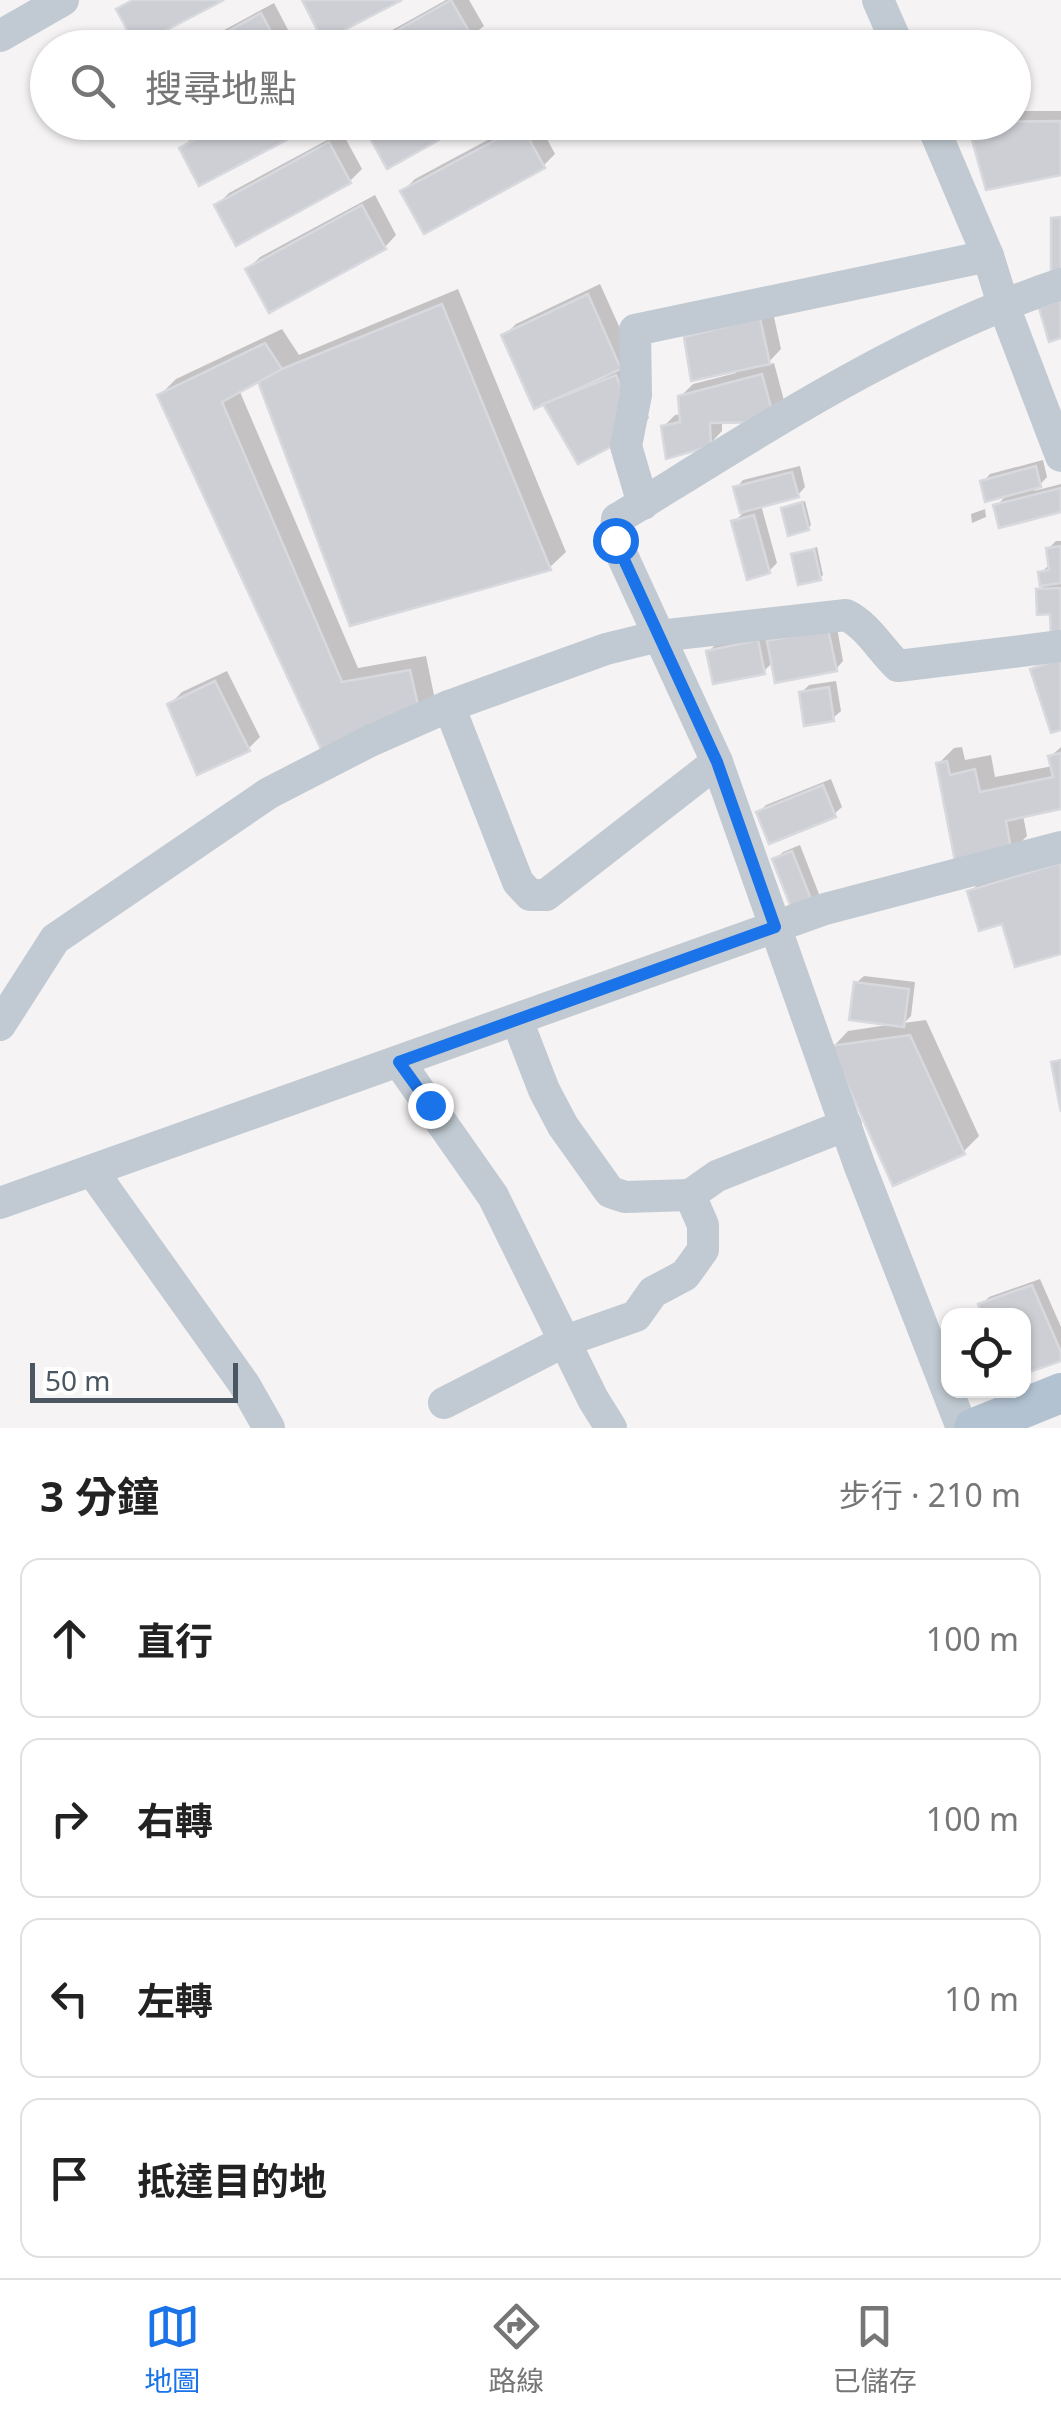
<!DOCTYPE html>
<html lang="zh-TW">
<meta charset="utf-8">
<style>
:root{--surface:#fff;--page:#f6f6f6;--text:#222;--muted:#767676;--line:#e0e0e0;--accent:#1a73e8}
body{margin:0;font-family:"Noto Sans","Noto Sans TC",sans-serif;background:var(--page);color:var(--text)}
.controls{position:absolute;right:30px;bottom:30px;display:grid;overflow:hidden;border-radius:20px;box-shadow:0 2px 8px #0004}
.controls button{width:90px;height:90px;display:grid;place-items:center;padding:0;border:0;border-bottom:2px solid var(--line);background:var(--surface);color:var(--text);font:50px sans-serif}
.scale{position:absolute;left:30px;bottom:25px;width:208px;box-sizing:border-box;padding-left:10px;border:5px solid #4a5661;border-top:0;font-size:28px;line-height:35px;white-space:nowrap;color:#4a5661;-webkit-text-stroke:8px #fff;paint-order:stroke}
.stop{position:absolute;width:30px;height:30px;margin:-22px;border:8px solid #1a73e8;border-radius:50%;background:#fff}
.stop.end{background:#1a73e8;border-color:#fff;box-shadow:0 2px 10px #0008}
.list{margin:0;padding:0;list-style:none}
h2{display:flex;justify-content:space-between;align-items:center;height:130px;margin:0;padding:0 40px;font-size:42px}
h2 small{font-size:32px;font-weight:400;color:var(--muted)}
.list li{display:grid;grid-template-columns:65px 1fr auto;gap:30px;align-items:center;box-sizing:border-box;height:160px;margin:0 20px 20px;padding:0 20px;border:2px solid var(--line);border-radius:20px}
.list b{display:block;font-size:38px;white-space:nowrap}
.list em{font-size:32px;font-style:normal;color:var(--muted)}
.icon{flex:none;width:55px;height:55px;fill:none;stroke:currentColor;stroke-width:2;stroke-linecap:round;stroke-linejoin:round}
.map{position:relative;flex:none;width:1061px;height:1428px;overflow:hidden}
.search{position:absolute;background:var(--surface);box-shadow:0 2px 8px #0004;left:30px;right:30px;top:30px;height:110px;display:flex;align-items:center;gap:25px;box-sizing:border-box;padding:0 35px;border-radius:55px;color:var(--muted);font-size:38px}
.sheet{height:850px;background:var(--surface)}
nav{display:flex;justify-content:space-around;align-items:center;box-sizing:border-box;height:140px;border-top:2px solid var(--line);background:var(--surface);font-size:28px;color:var(--muted)}
nav a{display:grid;justify-items:center;gap:5px}
nav .on{color:var(--accent)}
.map>svg:first-child{display:block}
</style>
<div class="map">
<svg width="1061" height="1428" viewBox="0 0 1061 1428">
<rect width="100%" height="100%" fill="#f5f3f3"/>
<!-- shadow -->
<g fill="#0003">
<polygon points="446,0 469,0 484,26 455,48 360,48"/>
<polygon points="274,3 296,45 293,48 191,48"/>
<polygon points="1014,111 1061,111 1061,172 1014,122"/>
<polygon points="221,122 314,122 200,183 182,148 194,136"/>
<polygon points="521,122 538,122 555,154 543,166 403,191 415,179"/>
<polygon points="342,132 362,169 350,181 237,242 217,205 229,193"/>
<polygon points="375,195 396,235 385,247 248,269 260,257"/>
<polygon points="600,284 632,355 628,364 649,418 637,430 579,460 504,336 516,324"/>
<polygon points="458,289 566,552 550,567 259,379 240,392 358,668 426,656 435,700 328,759 160,395 176,379 282,329 299,355"/>
<polygon points="772,308 781,349 765,366 774,363 786,408 722,420 722,431 710,444 663,427 675,415 682,414 681,396 693,384 736,373 735,369 686,338 699,326"/>
<polygon points="1043,460 1047,477 1034,491 1061,484 1061,510 996,506 1009,493 983,482 990,474"/>
<polygon points="800,466 805,487 798,495 761,505 777,563 769,571 734,522 742,514 736,488 743,480"/>
<polygon points="805,501 811,525 808,528 784,509"/>
<polygon points="985,509 986,517 972,523 971,514"/>
<polygon points="1056,541 1061,541 1061,636 1052,612 1039,590 1043,586 1041,573 1049,565 1048,549"/>
<polygon points="817,547 823,575 820,578 793,555"/>
<polygon points="836,622 843,661 836,669 773,662 763,672 708,652 716,644 765,634 767,645 777,635"/>
<polygon points="227,671 260,737 248,749 170,704 182,692"/>
<polygon points="836,681 841,711 833,718 801,693 809,685"/>
<polygon points="962,747 965,760 991,755 995,777 1053,766 1051,756 1061,747 1061,807 1023,815 1027,836 1011,852 938,764 954,748"/>
<polygon points="831,779 842,807 834,814 759,812 766,805"/>
<polygon points="800,845 819,894 812,902 775,860 783,852"/>
<polygon points="1061,856 1061,951 1004,921 970,892 982,880"/>
<polygon points="864,976 915,982 911,1016 904,1023 926,1020 979,1136 963,1152 833,1047 848,1031 894,1024 856,983"/>
<polygon points="1040,1279 1061,1327 1061,1358 1024,1372 1024,1316 981,1305 989,1297"/>
</g>
<!-- building -->
<g fill="#cdcfd5" stroke="#d7d9de" stroke-width="2.5">
<polygon points="133,0 224,0 136,46 116,9"/>
<polygon points="302,0 402,0 323,41"/>
<polygon points="451,0 474,40 461,48 366,48"/>
<polygon points="261,13 280,48 198,48"/>
<polygon points="1061,121 1061,175 986,190 967,122"/>
<polygon points="228,122 313,122 315,125 199,186 179,148"/>
<polygon points="372,122 471,122 387,169 364,127"/>
<polygon points="522,126 545,168 424,234 400,191"/>
<polygon points="329,142 351,183 236,246 214,205"/>
<polygon points="362,205 386,249 269,313 245,269"/>
<polygon points="1061,217 1061,271 1051,271 1051,218"/>
<polygon points="588,294 621,369 534,409 501,335"/>
<polygon points="1061,300 1061,338 1049,342 1039,308"/>
<polygon points="442,304 551,570 350,626 257,379"/>
<polygon points="760,318 770,364 691,381 684,337"/>
<polygon points="265,343 282,369 222,402 342,682 410,670 421,718 327,762 157,395"/>
<polygon points="762,374 775,422 710,423 711,446 666,459 661,426 680,422 678,396"/>
<polygon points="616,375 639,432 578,464 543,404"/>
<polygon points="1036,466 1041,487 985,502 980,481"/>
<polygon points="792,472 799,497 740,513 733,487"/>
<polygon points="1061,488 1061,512 999,528 993,505"/>
<polygon points="802,502 809,530 788,536 781,508"/>
<polygon points="754,515 770,573 747,580 731,521"/>
<polygon points="1061,546 1061,583 1040,586 1038,572 1049,570 1046,548"/>
<polygon points="814,549 821,580 798,585 791,554"/>
<polygon points="1061,588 1061,639 1051,639 1050,614 1037,615 1036,589"/>
<polygon points="828,629 837,671 775,683 767,641"/>
<polygon points="758,640 765,674 713,684 706,651"/>
<polygon points="1061,659 1061,730 1051,733 1030,669"/>
<polygon points="215,681 250,751 197,775 167,704"/>
<polygon points="829,687 834,721 804,726 799,692"/>
<polygon points="1061,753 1061,809 1006,821 1012,855 956,866 936,763 947,761 950,775 975,769 980,792 1053,777 1048,756"/>
<polygon points="823,785 836,817 769,844 756,812"/>
<polygon points="792,851 813,904 793,912 772,859"/>
<polygon points="1061,863 1061,954 1015,967 1002,924 979,931 967,891"/>
<polygon points="854,982 909,989 904,1027 849,1020"/>
<polygon points="910,1035 965,1154 893,1186 830,1046"/>
<polygon points="1061,1060 1061,1112 1051,1062"/>
<polygon points="1032,1285 1061,1352 1061,1361 1024,1374 1024,1316 983,1316 978,1304"/>
</g>
<g fill="none" stroke-linecap="round" stroke-linejoin="round">
<!-- minor -->
<g stroke="#c1cad2" stroke-width="32">
<polyline points="878,0 899,48"/>
<polyline points="0,36 63,0"/>
<polyline points="931,122 988,256 1003,304 1061,456"/>
<polyline points="643,504 626,446 636,395 635,330 988,256"/>
<polyline points="449,706 518,882 530,895 546,895 717,762"/>
<polyline points="517,1020 544,1090 563,1126 610,1192 625,1197 690,1195"/>
<path d="M0 1025 55 939 269 793 370 741 449 706 606 649 659 636 846 615C867 625 881 650 898 666L1061 646"/>
<polyline points="399,1062 493,1196 593,1399 611,1428"/>
<polyline points="93,1172 244,1384 269,1428"/>
<polyline points="0,1203 825,909 1061,847"/>
<polyline points="444,1403 565,1341 636,1316 653,1292 685,1275 703,1250 703,1225 690,1195 717,1176 846,1125"/>
<path d="M962 1428 859 1164 717 762 615 540 617 519C759 432 902 337 1061 284"/>
</g>
<!-- major -->
<polyline stroke="#b3c2d1" stroke-width="40" points="974,1428 1061,1393"/>
</g>
<g fill="none" stroke-linecap="round" stroke-linejoin="round">
<!-- route -->
<polyline stroke="#1a73e8" stroke-width="12" points="430,1105 399,1062 775,927 717,762 615,540"/>
</g>
</svg>
<div class="controls">
<button><svg class="icon" aria-label="locate" viewBox="0 0 24 24"><circle cx="12" cy="12" r="6"/><path d="M12 2v4M12 18v4M2 12h4M18 12h4"/></svg></button>
</div>
<div class="scale">50 m</div>
<div class="stop" style="left:615px;top:540px"></div>
<div class="stop end" style="left:430px;top:1105px"></div>
<div class="search"><svg class="icon" aria-label="search" viewBox="0 0 24 24"><circle cx="10" cy="10" r="6"/><path d="M15 15l6 6"/></svg>搜尋地點</div>
</div>
<section class="sheet">
<h2>3 分鐘<small>步行 · 210 m</small></h2>
<ul class="list">
<li><svg class="icon" aria-label="ahead" viewBox="0 0 24 24"><path d="M12 20V5M6 11l6-6 6 6"/></svg><div><b>直行</b></div><em>100 m</em></li>
<li><svg class="icon" aria-label="right" viewBox="0 0 24 24"><path d="M7 20v-9h11M14 6l5 5-5 5"/></svg><div><b>右轉</b></div><em>100 m</em></li>
<li><svg class="icon" aria-label="left" viewBox="0 0 24 24"><path d="M17 20v-9H6M10 6l-5 5 5 5"/></svg><div><b>左轉</b></div><em>10 m</em></li>
<li><svg class="icon" aria-label="arrive" viewBox="0 0 24 24"><path d="M6 21V4h12l-3 4 3 4H6"/></svg><div><b>抵達目的地</b></div></li>
</ul>
</section>
<nav>
<a class="on"><svg class="icon" aria-label="map" viewBox="0 0 24 24"><path d="M3 6l6-2 6 2 6-2v14l-6 2-6-2-6 2zM9 4v14M15 6v14"/></svg>地圖</a>
<a><svg class="icon" aria-label="directions" viewBox="0 0 24 24"><path d="M12 3l9 9-9 9-9-9zM9 14v-3h6M13 9l2 2-2 2"/></svg>路線</a>
<a><svg class="icon" aria-label="saved" viewBox="0 0 24 24"><path d="M7 4h10v16l-5-4-5 4z"/></svg>已儲存</a>
</nav>
